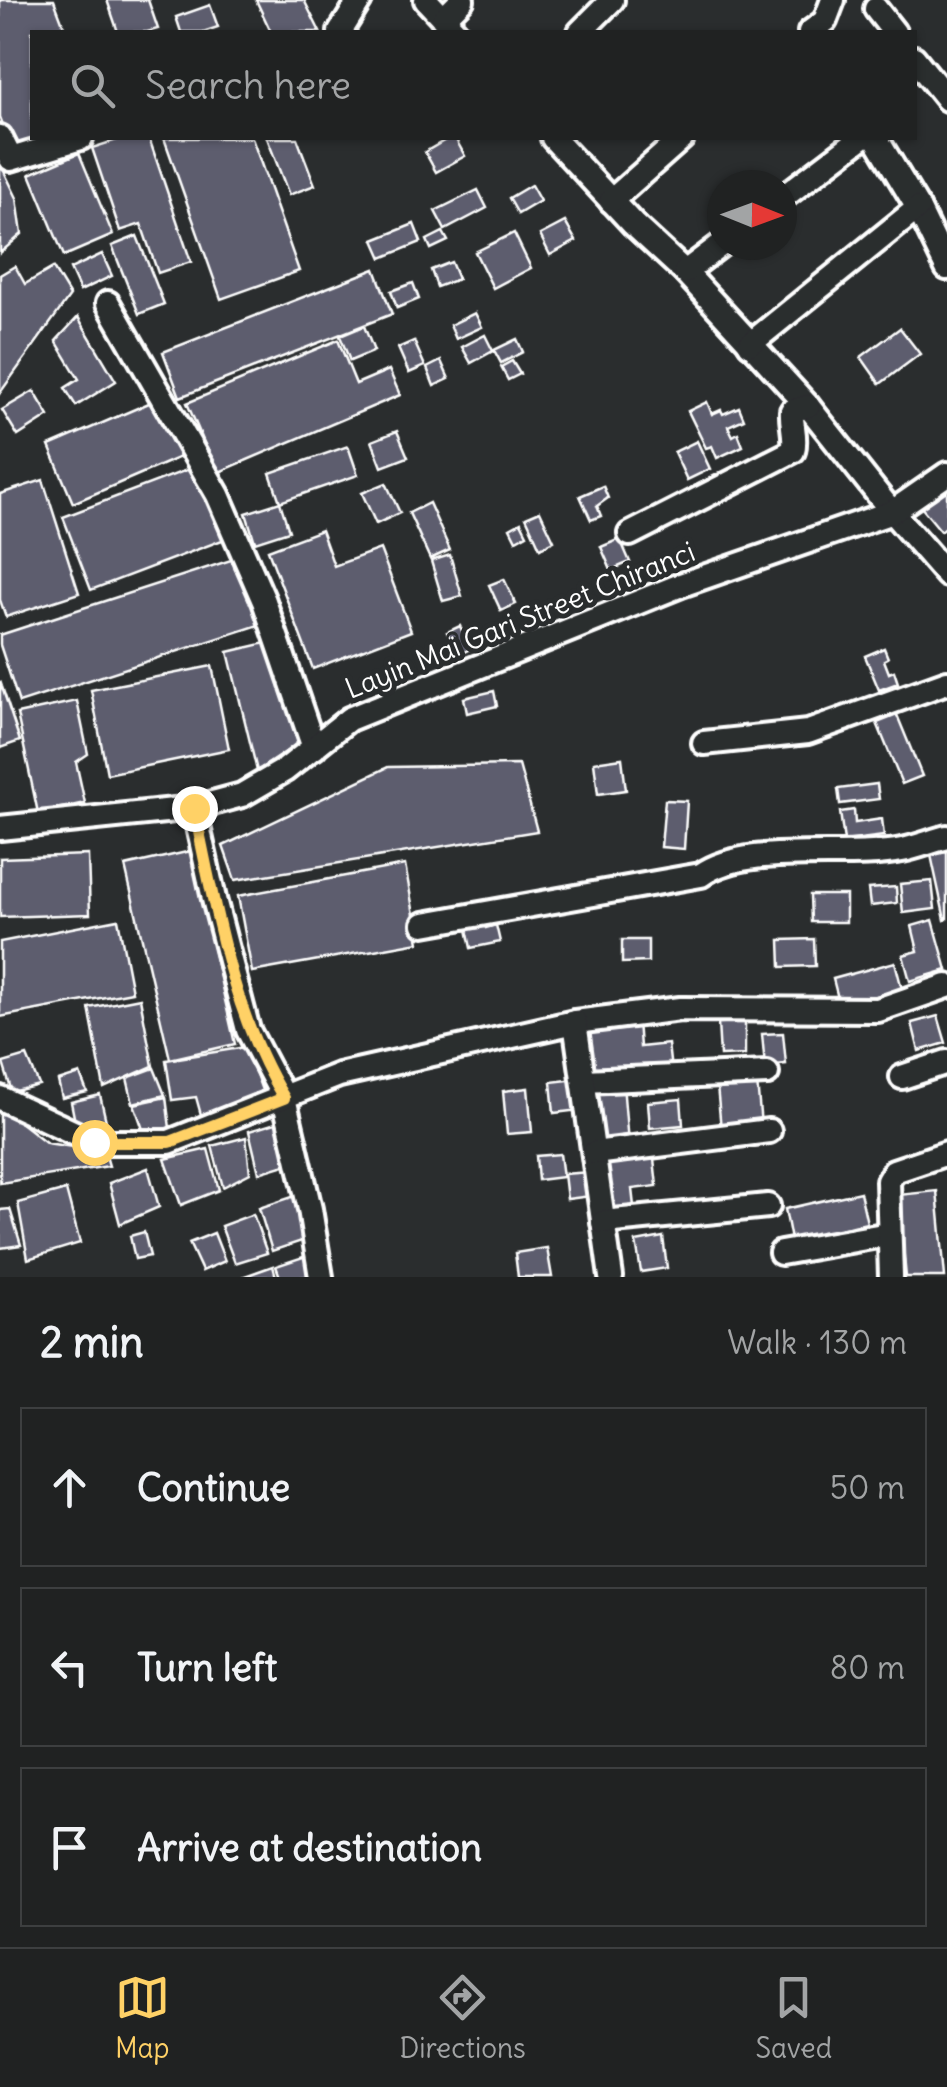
<!DOCTYPE html>
<meta charset="utf-8">
<style>
:root{--surface:#202222;--page:#2d2f2f;--text:#f1f3f6;--muted:#a2a4a5;--line:#3d3f40;--accent:#ffd166}
body{margin:0;font-family:Delius,sans-serif;background:var(--page);color:var(--text)}
.compass{position:absolute;left:707px;top:170px;width:90px;height:90px;border-radius:50%;background:var(--surface);box-shadow:0 2px 8px #0004;rotate:91deg}
.stop{position:absolute;width:30px;height:30px;margin:-22px;border:8px solid #ffd166;border-radius:50%;background:#fff}
.stop.end{background:#ffd166;border-color:#fff;box-shadow:0 2px 10px #0008}
.list{margin:0;padding:0;list-style:none}
h2{display:flex;justify-content:space-between;align-items:center;height:130px;margin:0;padding:0 40px;font-size:42px}
h2 small{font-size:32px;font-weight:400;color:var(--muted)}
.list li{display:grid;grid-template-columns:65px 1fr auto;gap:30px;align-items:center;box-sizing:border-box;height:160px;margin:0 20px 20px;padding:0 20px;border:2px solid var(--line);border-radius:0px}
.list b{display:block;font-size:38px;white-space:nowrap}
.list em{font-size:32px;font-style:normal;color:var(--muted)}
.icon{flex:none;width:55px;height:55px;fill:none;stroke:currentColor;stroke-width:2;stroke-linecap:round;stroke-linejoin:round}
.map{position:relative;flex:none;width:947px;height:1277px;overflow:hidden}
.search{position:absolute;background:var(--surface);box-shadow:0 2px 8px #0004;left:30px;right:30px;top:30px;height:110px;display:flex;align-items:center;gap:25px;box-sizing:border-box;padding:0 35px;border-radius:0px;color:var(--muted);font-size:38px}
.sheet{height:670px;background:var(--surface)}
nav{display:flex;justify-content:space-around;align-items:center;box-sizing:border-box;height:140px;border-top:2px solid var(--line);background:var(--surface);font-size:28px;color:var(--muted)}
nav a{display:grid;justify-items:center;gap:5px}
nav .on{color:var(--accent)}
.map>svg:first-child{display:block}
</style>
<div class="map">
<svg width="947" height="1277" viewBox="0 0 947 1277">
<rect width="100%" height="100%" fill="#2a2d2e"/>
<filter id="ink" filterUnits="userSpaceOnUse"><feTurbulence type="fractalNoise" baseFrequency=".01" numOctaves="2"/><feDisplacementMap in="SourceGraphic" scale="20" xChannelSelector="R" yChannelSelector="G"/><feConvolveMatrix kernelMatrix="1 2 1 2 8 2 1 2 1" color-interpolation-filters="sRGB"/></filter>
<g filter="url(#ink)">
<!-- building -->
<g fill="#5d5d6e" stroke="#fff" stroke-width="2.5">
<polygon points="0,0 54,0 66,32 32,32 32,138 57,138 14,154 0,117"/>
<polygon points="107,0 148,0 158,29 147,32 118,32"/>
<polygon points="256,0 304,0 320,32 271,32"/>
<polygon points="210,5 218,27 203,32 181,32 176,17"/>
<polygon points="123,138 149,138 191,262 158,273 141,224 120,231 92,148"/>
<polygon points="164,138 252,138 299,271 221,299"/>
<polygon points="267,138 297,138 315,185 289,195"/>
<polygon points="449,138 455,138 465,156 436,172 425,152"/>
<polygon points="79,153 113,235 64,256 30,174"/>
<polygon points="0,163 17,198 22,234 0,253"/>
<polygon points="531,185 540,201 518,214 509,198"/>
<polygon points="478,190 487,208 445,230 435,211"/>
<polygon points="565,222 576,241 550,255 540,235"/>
<polygon points="414,224 421,242 382,258 374,240"/>
<polygon points="443,232 448,241 431,249 427,240"/>
<polygon points="514,233 531,268 493,288 475,252"/>
<polygon points="137,236 164,304 139,314 112,246"/>
<polygon points="102,254 112,276 80,291 70,269"/>
<polygon points="451,262 458,279 437,287 431,270"/>
<polygon points="15,266 25,284 53,268 70,296 0,393 0,275"/>
<polygon points="375,269 392,314 180,397 163,352"/>
<polygon points="413,283 419,299 397,308 391,291"/>
<polygon points="475,313 482,327 456,339 450,325"/>
<polygon points="78,317 116,381 76,406 65,388 79,379 56,341"/>
<polygon points="364,326 374,351 350,361 340,336"/>
<polygon points="900,328 920,354 880,384 861,357"/>
<polygon points="485,335 493,351 471,363 462,347"/>
<polygon points="517,339 523,352 501,363 494,350"/>
<polygon points="338,340 356,384 389,370 400,395 217,473 187,403"/>
<polygon points="414,341 425,366 409,373 398,348"/>
<polygon points="441,361 449,379 434,386 427,368"/>
<polygon points="512,361 520,374 508,380 501,367"/>
<polygon points="34,391 49,416 18,436 2,410"/>
<polygon points="156,400 180,457 73,503 49,446"/>
<polygon points="707,402 712,414 721,410 723,414 739,407 744,419 728,426 733,436 738,433 743,446 717,458 712,446 706,448 688,411"/>
<polygon points="397,431 408,457 382,467 372,441"/>
<polygon points="697,441 710,469 687,480 674,452"/>
<polygon points="348,446 358,475 280,502 270,473"/>
<polygon points="197,466 225,539 91,590 63,517"/>
<polygon points="43,480 79,593 6,617 0,600 0,494"/>
<polygon points="386,483 400,513 376,524 362,493"/>
<polygon points="603,486 608,498 597,506 601,516 591,520 580,496"/>
<polygon points="947,486 947,526 941,531 921,507"/>
<polygon points="280,502 289,531 255,542 246,513"/>
<polygon points="429,503 450,550 430,559 409,513"/>
<polygon points="540,511 554,541 540,548 526,517"/>
<polygon points="521,522 527,534 516,540 510,528"/>
<polygon points="321,530 334,566 380,549 411,631 313,669 268,550"/>
<polygon points="620,539 630,562 611,570 601,547"/>
<polygon points="450,555 462,596 443,601 431,561"/>
<polygon points="237,558 259,625 19,703 0,645 0,635"/>
<polygon points="504,579 516,604 501,611 489,585"/>
<polygon points="460,626 470,649 458,655 447,632"/>
<polygon points="274,641 299,743 257,771 228,652"/>
<polygon points="884,648 888,658 884,660 889,673 894,671 898,683 879,690 865,656"/>
<polygon points="212,666 229,749 107,774 91,690"/>
<polygon points="0,681 20,741 0,748"/>
<polygon points="494,691 497,706 467,713 464,698"/>
<polygon points="77,701 88,754 76,762 85,803 38,813 17,714"/>
<polygon points="897,715 922,776 902,784 877,723"/>
<polygon points="622,758 626,790 598,794 594,762"/>
<polygon points="519,765 537,831 235,880 223,846 388,767"/>
<polygon points="877,784 879,799 840,804 838,789"/>
<polygon points="665,800 687,801 684,849 661,847"/>
<polygon points="854,810 855,823 882,819 884,836 844,841 840,812"/>
<polygon points="191,851 235,1044 170,1059 125,866"/>
<polygon points="947,852 947,919 945,920 931,855"/>
<polygon points="88,855 90,914 0,917 0,858"/>
<polygon points="405,865 419,942 252,972 238,896"/>
<polygon points="932,881 935,909 903,913 900,884"/>
<polygon points="896,887 897,903 870,906 868,889"/>
<polygon points="810,895 846,895 846,922 811,922"/>
<polygon points="482,916 486,928 496,925 500,942 471,948 465,920"/>
<polygon points="118,919 132,992 0,1017 0,942"/>
<polygon points="933,920 947,970 910,981 903,955 918,951 912,926"/>
<polygon points="814,939 815,966 781,967 780,940"/>
<polygon points="622,940 648,940 648,962 622,963"/>
<polygon points="895,962 902,989 840,1006 833,979"/>
<polygon points="140,998 153,1066 104,1088 89,1008"/>
<polygon points="938,1016 946,1043 919,1051 912,1023"/>
<polygon points="638,1021 640,1047 668,1044 671,1070 590,1076 586,1025"/>
<polygon points="745,1022 745,1055 720,1056 718,1023"/>
<polygon points="783,1033 786,1064 765,1066 762,1034"/>
<polygon points="246,1047 266,1101 203,1122 196,1097 172,1100 166,1060"/>
<polygon points="27,1056 39,1085 12,1092 3,1063"/>
<polygon points="154,1068 165,1095 133,1103 127,1078"/>
<polygon points="80,1074 87,1092 62,1098 58,1081"/>
<polygon points="577,1079 580,1110 554,1113 551,1082"/>
<polygon points="757,1082 761,1125 721,1129 717,1086"/>
<polygon points="623,1084 628,1143 602,1146 597,1087"/>
<polygon points="528,1088 532,1132 507,1134 503,1091"/>
<polygon points="100,1095 108,1130 75,1122 71,1102"/>
<polygon points="166,1097 170,1128 145,1135 134,1104"/>
<polygon points="681,1099 683,1125 650,1128 648,1102"/>
<polygon points="0,1112 7,1112 47,1143 105,1152 109,1166 0,1183"/>
<polygon points="282,1121 292,1163 259,1173 249,1131"/>
<polygon points="246,1137 250,1173 223,1187 212,1146"/>
<polygon points="208,1149 219,1190 181,1205 165,1159"/>
<polygon points="560,1154 563,1177 538,1180 536,1156"/>
<polygon points="654,1159 657,1186 632,1189 635,1215 609,1218 604,1164"/>
<polygon points="148,1168 159,1207 120,1224 109,1183"/>
<polygon points="589,1172 591,1196 567,1199 564,1174"/>
<polygon points="66,1190 80,1243 28,1259 18,1203"/>
<polygon points="937,1191 945,1277 906,1277 898,1195"/>
<polygon points="860,1192 867,1223 791,1240 785,1209"/>
<polygon points="301,1194 311,1238 272,1251 259,1208"/>
<polygon points="10,1209 21,1245 0,1248 0,1210"/>
<polygon points="253,1214 267,1253 235,1263 221,1226"/>
<polygon points="144,1232 150,1256 135,1259 130,1236"/>
<polygon points="214,1233 225,1261 202,1271 189,1243"/>
<polygon points="663,1237 667,1268 641,1272 636,1242"/>
<polygon points="547,1248 552,1277 518,1277 515,1253"/>
<polygon points="309,1255 314,1277 280,1277 276,1266"/>
<polygon points="273,1266 276,1277 242,1277"/>
</g>
<g fill="none" stroke-linecap="round" stroke-linejoin="round">
<!-- street casing -->
<g stroke="#fff" stroke-width="30">
<g id="street">
<polyline points="426,0 456,32"/>
<polyline points="876,9 894,32"/>
<polyline points="443,19 462,0"/>
<polyline points="340,32 360,0"/>
<polyline points="580,32 612,0"/>
<polyline points="810,32 825,21 833,0"/>
<polyline points="914,58 947,99"/>
<polyline points="0,137 11,159 81,138"/>
<polyline points="553,138 633,224 685,272 808,406 892,512 947,575"/>
<polyline points="876,138 918,208 947,268"/>
<polyline points="782,198 861,138"/>
<polyline points="611,201 682,138"/>
<polyline points="685,272 722,244"/>
<polyline points="108,303 218,495 264,601 314,748"/>
<polyline points="750,344 918,208"/>
<path d="M630 534 793 451C797 437 791 426 792 411L808 406"/>
<polyline points="704,743 808,732 947,682"/>
<polyline points="194,808 214,899 248,1030 284,1098 310,1209 321,1277"/>
<polyline points="0,828 194,808 242,795 285,770 349,719 681,585 892,512 947,474"/>
<path d="M424 924 701 875C747 842 845 861 902 850 917 847 932 841 947 837"/>
<polyline points="575,1022 680,1009 878,1010 947,986"/>
<polyline points="902,1077 947,1062"/>
<polyline points="584,1081 767,1073"/>
<polyline points="0,1098 94,1142 169,1142 339,1075 575,1022 611,1277"/>
<polyline points="594,1153 769,1131"/>
<polyline points="603,1222 768,1206"/>
<polyline points="781,1253 889,1234"/>
<polyline points="891,1277 888,1181 894,1171 947,1153"/>
</g>
</g>
<!-- street -->
<use href="#street" stroke="#2a2d2e" stroke-width="22"/>
</g>
</g>
<g fill="none" stroke-linecap="round" stroke-linejoin="round" filter="url(#ink)">
<!-- route -->
<path stroke="#ffd166" stroke-width="12" d="M94 1142H170L284 1098C231 1012 215 906 194 808"/>
</g>
<g text-anchor="middle" stroke-width="10" stroke-linejoin="round" paint-order="stroke">
<!-- street labels -->
<g font-size="28" fill="#fff" stroke="#2a2d2e">
<text transform="translate(520 620) rotate(-22)" y="10">Layin Mai Gari Street Chiranci</text>
</g>
</g>
</svg>
<svg class="compass" viewBox="-18 -18 36 36"><path d="M0-13l5 13h-10z" fill="#e53935"/><path d="M0 13l5-13h-10z" fill="#a2a4a5"/></svg>
<div class="stop" style="left:94px;top:1142px"></div>
<div class="stop end" style="left:194px;top:808px"></div>
<div class="search"><svg class="icon" aria-label="search" viewBox="0 0 24 24"><circle cx="10" cy="10" r="6"/><path d="M15 15l6 6"/></svg>Search here</div>
</div>
<section class="sheet">
<h2>2 min<small>Walk · 130 m</small></h2>
<ul class="list">
<li><svg class="icon" aria-label="ahead" viewBox="0 0 24 24"><path d="M12 20V5M6 11l6-6 6 6"/></svg><div><b>Continue</b></div><em>50 m</em></li>
<li><svg class="icon" aria-label="left" viewBox="0 0 24 24"><path d="M17 20v-9H6M10 6l-5 5 5 5"/></svg><div><b>Turn left</b></div><em>80 m</em></li>
<li><svg class="icon" aria-label="arrive" viewBox="0 0 24 24"><path d="M6 21V4h12l-3 4 3 4H6"/></svg><div><b>Arrive at destination</b></div></li>
</ul>
</section>
<nav>
<a class="on"><svg class="icon" aria-label="map" viewBox="0 0 24 24"><path d="M3 6l6-2 6 2 6-2v14l-6 2-6-2-6 2zM9 4v14M15 6v14"/></svg>Map</a>
<a><svg class="icon" aria-label="directions" viewBox="0 0 24 24"><path d="M12 3l9 9-9 9-9-9zM9 14v-3h6M13 9l2 2-2 2"/></svg>Directions</a>
<a><svg class="icon" aria-label="saved" viewBox="0 0 24 24"><path d="M7 4h10v16l-5-4-5 4z"/></svg>Saved</a>
</nav>
